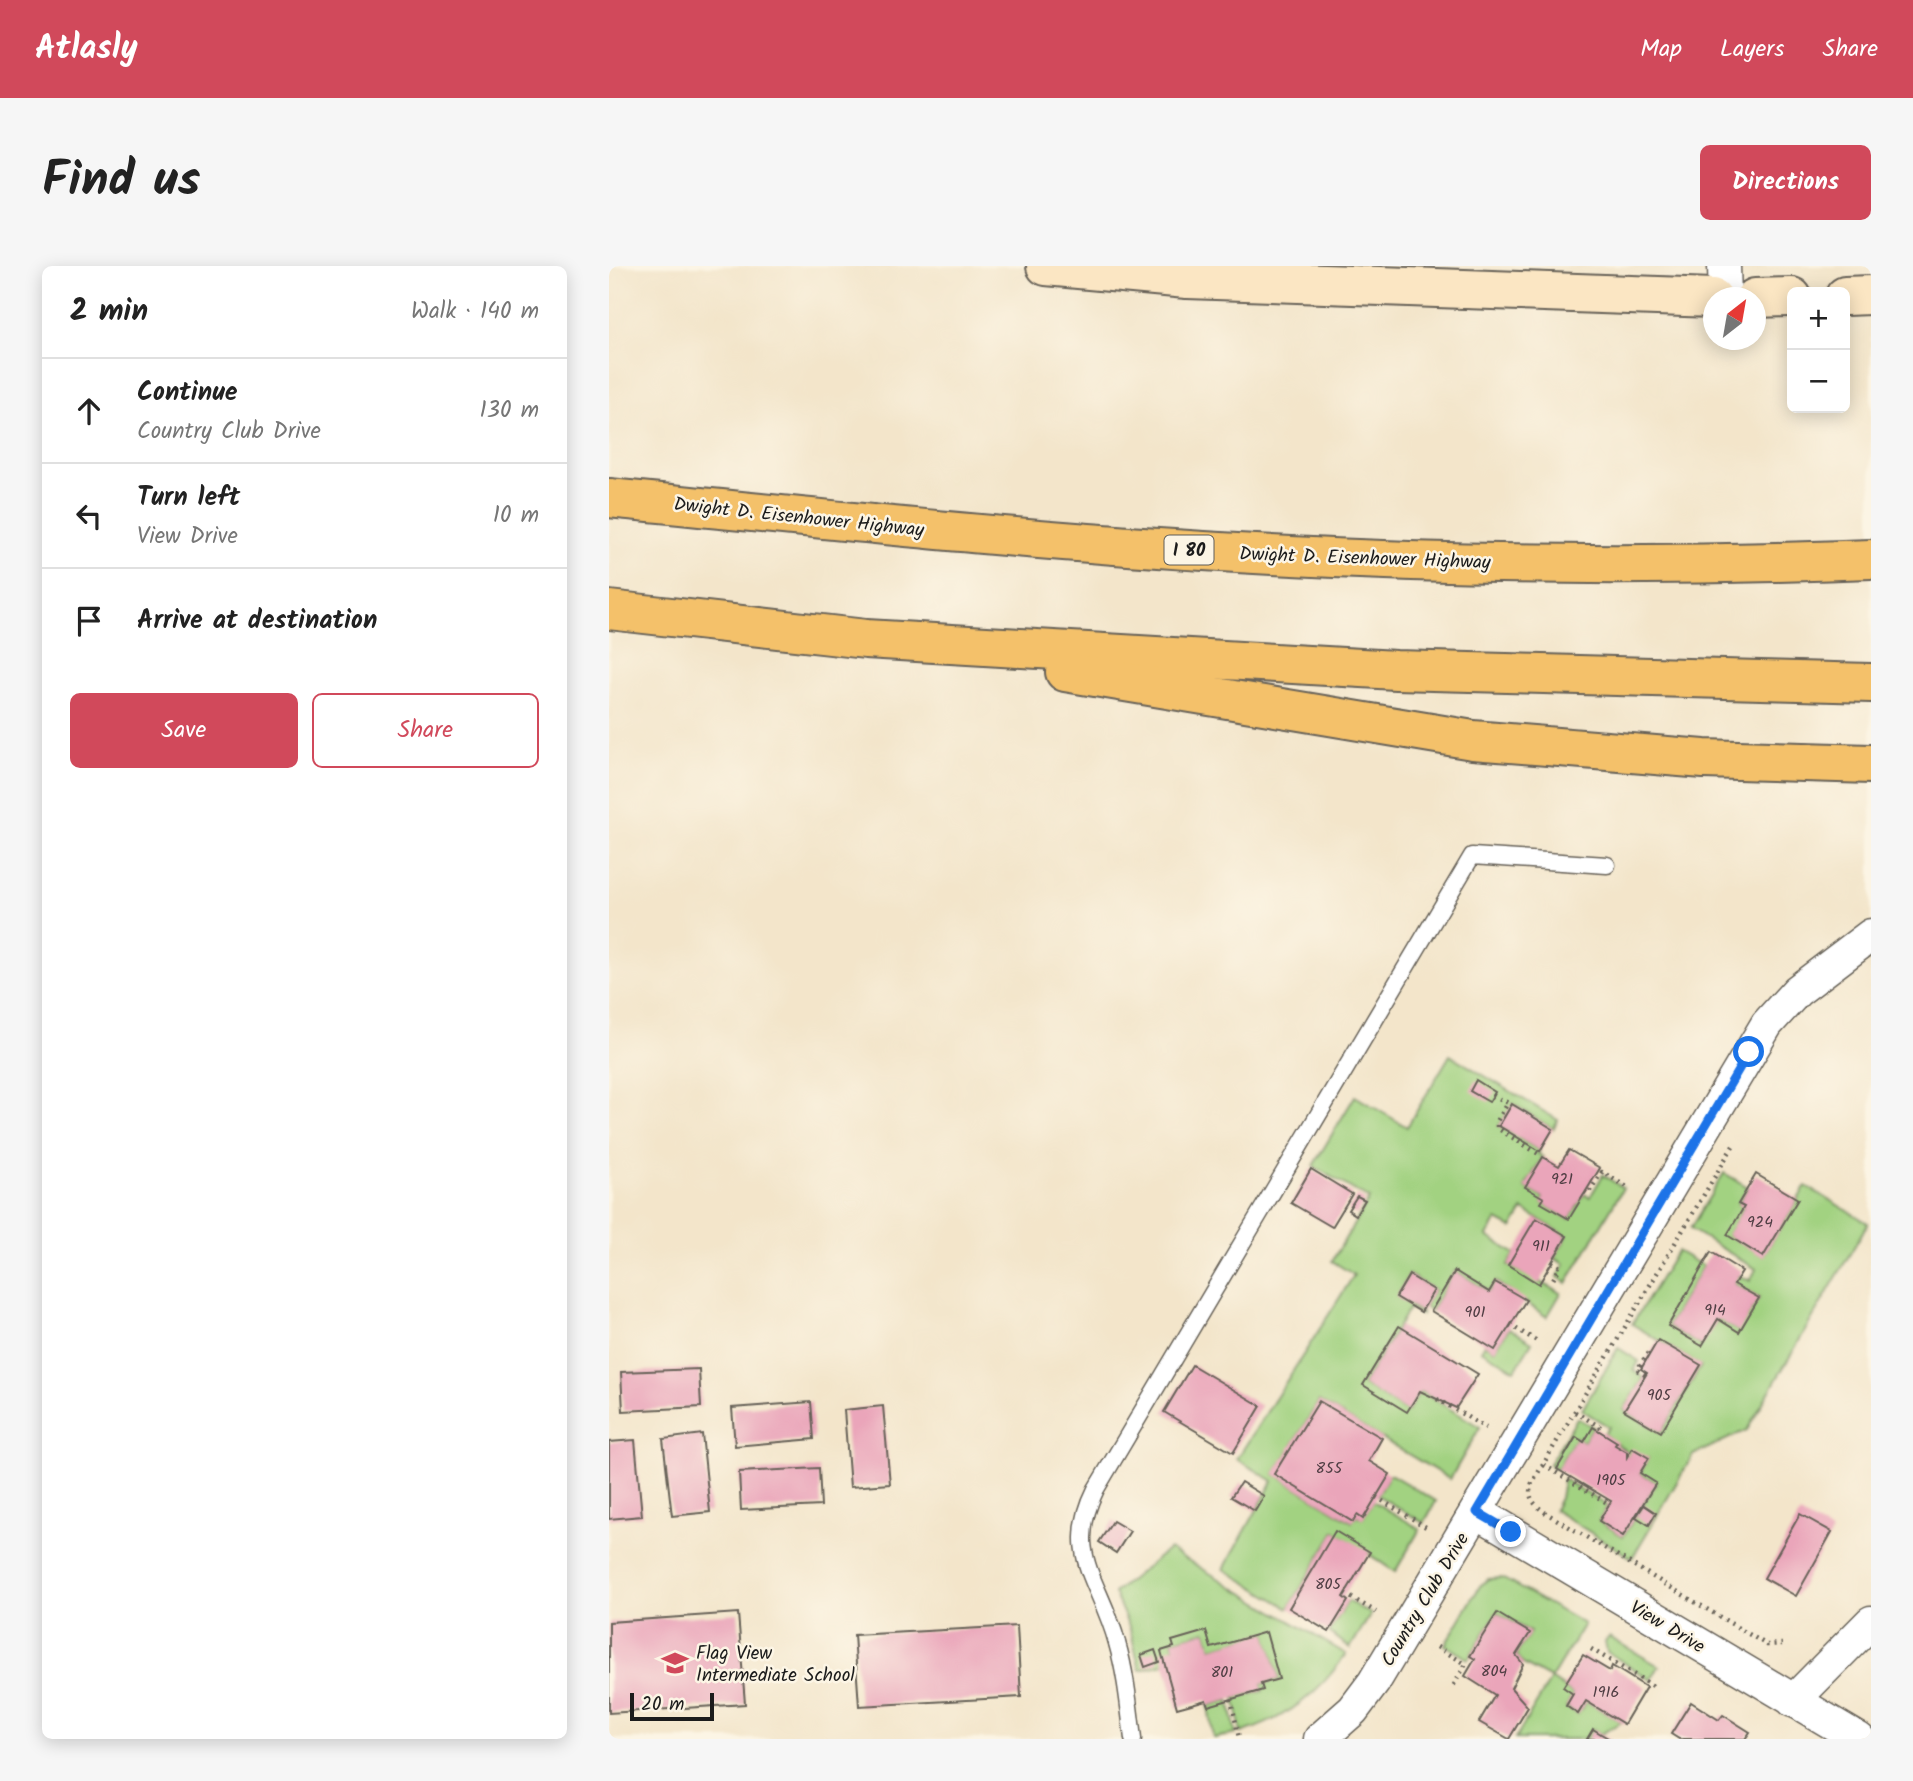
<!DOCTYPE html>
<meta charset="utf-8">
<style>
:root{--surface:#fff;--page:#f6f6f6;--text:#222;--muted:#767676;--line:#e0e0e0;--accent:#d1495b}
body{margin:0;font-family:Kalam,sans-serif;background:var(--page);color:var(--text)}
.controls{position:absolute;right:21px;top:21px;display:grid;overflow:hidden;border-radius:10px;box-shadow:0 4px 18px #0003}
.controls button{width:63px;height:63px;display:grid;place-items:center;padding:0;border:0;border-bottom:2px solid var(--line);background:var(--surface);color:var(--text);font:35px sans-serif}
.compass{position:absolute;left:1094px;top:21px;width:63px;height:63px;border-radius:50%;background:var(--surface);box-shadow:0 4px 18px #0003;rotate:31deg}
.scale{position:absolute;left:21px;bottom:18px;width:84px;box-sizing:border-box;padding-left:7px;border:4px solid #1c1c1c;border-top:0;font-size:19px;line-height:24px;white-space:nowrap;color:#1c1c1c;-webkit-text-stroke:5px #fcf5e5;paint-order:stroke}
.stop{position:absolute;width:21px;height:21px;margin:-16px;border:5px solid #1a73e8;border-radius:50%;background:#fff}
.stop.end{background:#1a73e8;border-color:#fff;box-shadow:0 2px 7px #0008}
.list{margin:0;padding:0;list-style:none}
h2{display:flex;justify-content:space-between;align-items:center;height:91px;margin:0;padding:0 28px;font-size:30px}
h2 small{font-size:23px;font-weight:400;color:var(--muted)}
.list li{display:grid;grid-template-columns:46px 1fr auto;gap:21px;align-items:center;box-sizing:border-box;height:105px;padding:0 28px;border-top:2px solid var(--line)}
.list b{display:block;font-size:26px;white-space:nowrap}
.list p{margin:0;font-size:23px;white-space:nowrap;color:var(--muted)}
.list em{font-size:23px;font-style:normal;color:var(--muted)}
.actions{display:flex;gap:14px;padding:21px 28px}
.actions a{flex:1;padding:16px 0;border:2px solid var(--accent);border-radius:10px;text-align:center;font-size:24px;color:var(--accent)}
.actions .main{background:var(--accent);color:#fff}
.icon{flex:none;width:38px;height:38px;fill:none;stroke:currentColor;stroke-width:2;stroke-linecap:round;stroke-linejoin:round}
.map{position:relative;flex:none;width:1262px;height:1473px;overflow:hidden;border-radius:10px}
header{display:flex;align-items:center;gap:42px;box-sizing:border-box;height:98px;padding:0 35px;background:var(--accent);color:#fff}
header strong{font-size:33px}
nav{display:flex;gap:38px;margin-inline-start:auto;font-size:24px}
.intro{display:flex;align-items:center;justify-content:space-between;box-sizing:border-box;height:168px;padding:0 42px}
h1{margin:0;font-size:49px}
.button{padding:18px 32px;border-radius:10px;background:var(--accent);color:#fff;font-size:24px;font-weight:700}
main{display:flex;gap:42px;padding:0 42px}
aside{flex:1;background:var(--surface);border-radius:10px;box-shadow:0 4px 18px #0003}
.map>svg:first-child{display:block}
</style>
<header>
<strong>Atlasly</strong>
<nav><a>Map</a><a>Layers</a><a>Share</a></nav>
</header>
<div class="intro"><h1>Find us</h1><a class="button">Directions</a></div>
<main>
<aside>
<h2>2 min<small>Walk · 140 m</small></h2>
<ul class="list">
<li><svg class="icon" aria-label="ahead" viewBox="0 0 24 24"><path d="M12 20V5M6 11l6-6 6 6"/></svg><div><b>Continue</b><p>Country Club Drive</p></div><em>130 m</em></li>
<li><svg class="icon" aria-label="left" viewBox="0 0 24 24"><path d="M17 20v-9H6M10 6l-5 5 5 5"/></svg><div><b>Turn left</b><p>View Drive</p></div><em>10 m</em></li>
<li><svg class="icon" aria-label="arrive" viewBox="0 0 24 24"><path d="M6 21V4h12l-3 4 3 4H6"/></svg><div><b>Arrive at destination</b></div></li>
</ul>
<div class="actions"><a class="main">Save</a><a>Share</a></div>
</aside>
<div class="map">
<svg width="1262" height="1473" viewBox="0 0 1262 1473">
<rect width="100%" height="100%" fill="#fcf5e5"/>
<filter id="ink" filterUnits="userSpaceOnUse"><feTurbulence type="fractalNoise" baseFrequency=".0143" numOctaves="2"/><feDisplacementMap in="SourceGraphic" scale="14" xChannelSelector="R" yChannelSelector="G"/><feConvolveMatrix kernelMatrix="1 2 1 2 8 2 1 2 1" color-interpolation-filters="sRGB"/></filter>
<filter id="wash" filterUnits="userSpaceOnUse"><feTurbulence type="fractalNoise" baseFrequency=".00686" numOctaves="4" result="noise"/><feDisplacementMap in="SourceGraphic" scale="28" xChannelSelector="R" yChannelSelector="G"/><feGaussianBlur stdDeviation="1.57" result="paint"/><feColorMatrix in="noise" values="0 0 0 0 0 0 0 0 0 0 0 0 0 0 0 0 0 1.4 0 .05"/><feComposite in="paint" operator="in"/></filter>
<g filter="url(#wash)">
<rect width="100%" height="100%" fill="#f3e5ca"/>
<!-- green -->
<g fill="#a2d281" stroke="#5f774e" stroke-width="2">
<polygon points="841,789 949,854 944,863 904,838 890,860 931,885 929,888 934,891 916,921 935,932 933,937 960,953 975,928 981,931 994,909 1014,922 958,1017 949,1011 956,998 945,992 958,970 914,944 903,962 888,954 878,970 906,988 899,999 952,1027 938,1051 887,1016 880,1026 846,1005 822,1045 815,1041 825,1024 800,1009 788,1031 812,1046 812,1049 800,1042 754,1119 798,1146 811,1125 871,1161 841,1213 710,1135 666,1208 743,1256 748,1249 754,1252 764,1235 811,1263 786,1306 726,1265 680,1342 615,1303 664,1215 628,1193 745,1009 723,995 760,933 704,900 746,830 798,861"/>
<polygon points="1115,907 1139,921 1129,938 1135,941 1119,969 1154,990 1197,920 1259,957 1138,1164 1084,1189 1023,1292 945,1244 951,1232 954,1213 999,1240 990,1255 1014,1270 1047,1217 1031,1207 1039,1192 1016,1190 1018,1186 995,1168 1000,1161 973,1144 1009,1082 1030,1095 1025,1105 1035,1112 1015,1144 1052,1166 1092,1100 1023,1058 1068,985 1094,1000 1059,1060 1092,1080 1109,1053 1129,1065 1150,1032 1125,1018 1130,1009 1141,1015 1147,1003 1081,963"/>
<polygon points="900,1062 923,1076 906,1104 872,1084 876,1078 886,1084"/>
<polygon points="968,1152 984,1161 975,1176 967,1171 948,1203 940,1198"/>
<polygon points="781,1208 827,1235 815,1257 768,1229"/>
<path d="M560 1283 737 1388C710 1428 678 1452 632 1467L626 1432 654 1425 652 1418 670 1413 657 1367 602 1382 597 1365 563 1375 565 1381 556 1398 531 1404 521 1363 505 1327Z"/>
<polygon points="893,1312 975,1358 942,1413 964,1428 957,1441 969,1448 977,1435 1012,1456 992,1468 984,1463 978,1473 906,1473 942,1413 914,1398 907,1389 921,1366 888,1347 859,1393 836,1379 871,1320 879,1313"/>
<polygon points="739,1335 762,1348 741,1382 720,1366"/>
<polygon points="1000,1371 1050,1400 1042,1414 998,1386 996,1376"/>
<polygon points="620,1434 627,1468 604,1472 599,1440"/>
</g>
<g id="blocks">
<!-- building -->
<g fill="#eaa5ba">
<polygon points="867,814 886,826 880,836 861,825"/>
<polygon points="903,838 944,863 931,885 890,860"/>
<polygon points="960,884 991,902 960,953 932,937 935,932 916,921 934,891 950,900"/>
<polygon points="702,903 743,928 723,961 682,937"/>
<polygon points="1147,908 1189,933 1154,991 1118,969 1135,941 1129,938"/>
<polygon points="748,930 756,934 747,949 739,944"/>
<polygon points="927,952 958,970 930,1018 899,999"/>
<polygon points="1102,986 1133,1005 1125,1018 1150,1032 1130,1066 1109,1053 1093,1080 1059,1060"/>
<polygon points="846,1005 880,1026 886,1016 917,1034 886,1084 822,1045"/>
<polygon points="800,1009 825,1024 812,1046 787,1031"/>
<polygon points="790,1060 869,1108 847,1142 811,1125 798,1146 754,1119"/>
<polygon points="1049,1074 1092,1099 1052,1166 1015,1144 1038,1107 1032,1103"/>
<polygon points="583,1099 652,1140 624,1187 555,1146"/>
<polygon points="90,1103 92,1141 14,1145 12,1106"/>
<polygon points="710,1135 773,1172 760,1195 781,1208 754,1253 748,1249 744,1256 665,1208"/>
<polygon points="202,1136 205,1173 126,1180 123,1142"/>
<polygon points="274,1140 281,1218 241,1221 235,1144"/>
<polygon points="984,1161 1008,1176 1006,1179 1018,1186 1018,1191 1023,1182 1040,1192 1031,1207 1047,1217 1014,1270 990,1255 1002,1235 948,1203 967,1171 975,1176"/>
<polygon points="93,1168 101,1246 63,1250 54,1173"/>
<polygon points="26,1174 33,1250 0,1253 0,1176"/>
<polygon points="210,1202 212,1240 132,1244 130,1206"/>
<polygon points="632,1216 655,1230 646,1245 622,1231"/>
<polygon points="1035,1239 1047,1247 1040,1259 1027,1251"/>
<polygon points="1191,1248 1223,1266 1187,1330 1155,1312"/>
<polygon points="504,1255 521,1265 507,1287 490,1276"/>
<polygon points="726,1265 761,1286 734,1331 739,1335 720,1366 680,1342"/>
<polygon points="129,1347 136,1438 0,1447 0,1356"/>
<polygon points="888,1347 921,1367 907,1389 914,1398 902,1422 919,1441 900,1473 870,1456 886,1429 856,1410 866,1393 861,1390"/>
<polygon points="408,1360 412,1431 250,1440 245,1369"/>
<polygon points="597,1365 602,1382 657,1366 670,1413 652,1418 654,1424 599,1440 597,1434 568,1442 552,1385 565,1381 563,1375"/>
<polygon points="546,1384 550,1396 536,1401 532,1389"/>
<polygon points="974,1389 1001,1405 1003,1400 1037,1421 1015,1458 977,1435 969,1448 957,1440 964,1428 954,1421"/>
<polygon points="1082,1436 1110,1454 1114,1449 1141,1466 1136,1473 1070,1473 1062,1468"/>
<polygon points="984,1463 992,1468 1001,1473 978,1473"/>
</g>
</g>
</g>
<g filter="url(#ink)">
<use href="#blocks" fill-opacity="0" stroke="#676259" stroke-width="2"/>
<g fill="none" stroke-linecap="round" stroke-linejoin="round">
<!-- lane casing -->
<g stroke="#676259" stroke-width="19">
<path id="lane" d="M524 1473C520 1441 517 1408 508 1377 492 1315 454 1289 487 1223L863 590 998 599"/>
</g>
<!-- street casing -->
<g stroke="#676259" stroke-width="35">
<g id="street">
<polyline points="1115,0 1116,32"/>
<polyline points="868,1246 1250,1473"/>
<polyline points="1184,1435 1262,1356"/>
<polyline points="711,1473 744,1444 765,1416 1158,758 1188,725 1262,669"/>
</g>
</g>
<!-- secondary casing -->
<g stroke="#676259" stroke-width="42">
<g id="secondary">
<polyline points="437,0 578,13 1104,32"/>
<polyline points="1236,30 1262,29"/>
<polyline points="1146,32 1183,31"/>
</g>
</g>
<!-- highway casing -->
<g stroke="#676259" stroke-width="42">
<g id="highway">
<path d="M0 232C198 251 396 273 595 285 816 299 1040 302 1262 293"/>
<polyline points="0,344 257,373 787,404 1262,417"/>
<polyline points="456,406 864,474 1095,493 1262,498"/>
</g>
</g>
<!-- path -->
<g stroke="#676259" stroke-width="4.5" stroke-dasharray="2 5" stroke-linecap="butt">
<polyline points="884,829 899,837 888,855 888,862 933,890"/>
<path d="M1124 880 923 1217C917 1232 926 1239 937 1247L1158 1379 1173 1378"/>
<polyline points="976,926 979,928 993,906 1018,921"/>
<polyline points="943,996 951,1001 943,1015"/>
<polyline points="901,1059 928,1075"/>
<polyline points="1036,1109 1028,1104 1040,1085"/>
<polyline points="828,1133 877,1162"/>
<polyline points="966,1146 993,1162 991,1166"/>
<polyline points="935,1199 1000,1238"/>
<polyline points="767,1231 817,1261"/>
<polyline points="736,1328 767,1346"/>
<polyline points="828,1381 857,1398 843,1422"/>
<polyline points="982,1383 1044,1420"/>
<polyline points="622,1433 630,1472"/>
</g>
<!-- lane -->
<use href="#lane" stroke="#fff" stroke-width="16"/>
<!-- street -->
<use href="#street" stroke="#fff" stroke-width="32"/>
<!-- secondary -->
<use href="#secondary" stroke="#fbe6c3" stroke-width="38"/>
<!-- highway -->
<use href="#highway" stroke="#f4c16a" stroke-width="38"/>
</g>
</g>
<g fill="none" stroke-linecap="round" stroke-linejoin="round" filter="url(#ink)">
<!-- route -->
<polyline stroke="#1a73e8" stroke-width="9" points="902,1266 868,1246 1140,786"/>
</g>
<!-- icons -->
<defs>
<g id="school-bare" transform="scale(2.1)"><path d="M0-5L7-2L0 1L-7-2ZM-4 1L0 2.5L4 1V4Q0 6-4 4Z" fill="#d1495b" stroke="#fcf5e5" stroke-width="2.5" paint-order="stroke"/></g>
</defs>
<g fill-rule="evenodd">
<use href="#school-bare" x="66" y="1397"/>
</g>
<g text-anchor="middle" stroke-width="5" stroke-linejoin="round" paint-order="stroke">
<!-- number labels -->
<g font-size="16" fill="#503e44">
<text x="953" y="918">921</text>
<text x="1151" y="961">924</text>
<text x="932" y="985">911</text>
<text x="1106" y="1049">914</text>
<text x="866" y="1051">901</text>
<text x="1050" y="1134">905</text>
<text x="720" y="1207">855</text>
<text x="1002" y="1219">1905</text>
<text x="719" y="1323">805</text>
<text x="885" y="1410">804</text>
<text x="613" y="1411">801</text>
<text x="997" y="1431">1916</text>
</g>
<!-- shield labels -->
<rect fill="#fcf5e5" stroke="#5f5d58" stroke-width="2" x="555.5" y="269.5" width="49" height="29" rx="5"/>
<g font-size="18" font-weight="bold" fill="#1c1c1c">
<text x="580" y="290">I 80</text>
</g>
<!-- street labels -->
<g font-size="19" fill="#1c1c1c" stroke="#fcf5e5">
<text transform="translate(190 250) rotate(6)" y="7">Dwight D. Eisenhower Highway</text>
<text transform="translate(756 291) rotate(2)" y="7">Dwight D. Eisenhower Highway</text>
<text transform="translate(815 1333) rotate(-59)" y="7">Country Club Drive</text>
<text transform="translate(1059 1360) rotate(31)" y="7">View Drive</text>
</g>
<!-- poi labels -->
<g font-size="19" fill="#1c1c1c" stroke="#fcf5e5" text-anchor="start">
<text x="87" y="1393">Flag View<tspan x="87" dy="22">Intermediate School</tspan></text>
</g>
</g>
</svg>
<div class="controls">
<button>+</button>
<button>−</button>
</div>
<svg class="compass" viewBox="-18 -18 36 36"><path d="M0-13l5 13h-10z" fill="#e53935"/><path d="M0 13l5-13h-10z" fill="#767676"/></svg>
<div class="scale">20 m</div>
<div class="stop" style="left:1140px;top:786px"></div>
<div class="stop end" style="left:902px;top:1266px"></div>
</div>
</main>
